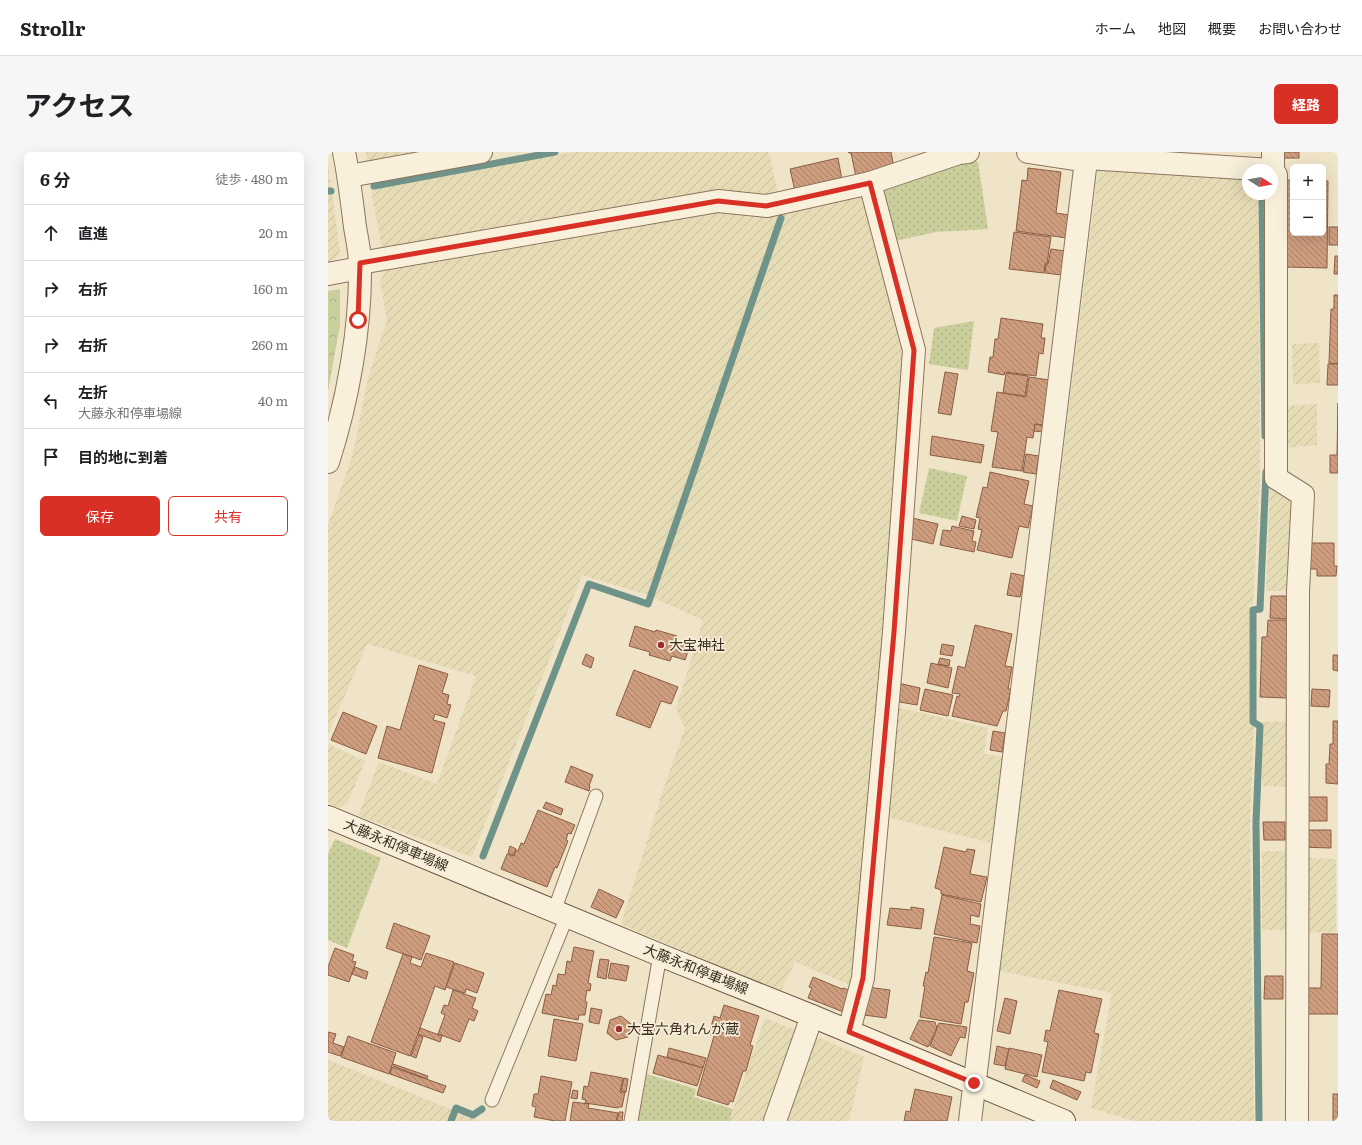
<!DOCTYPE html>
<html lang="ja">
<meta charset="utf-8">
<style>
:root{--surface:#fff;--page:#f6f6f6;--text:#202124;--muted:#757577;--line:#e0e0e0;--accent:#d93025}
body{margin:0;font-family:Literata,"Noto Sans JP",serif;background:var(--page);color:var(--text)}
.controls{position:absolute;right:12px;top:12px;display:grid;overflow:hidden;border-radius:6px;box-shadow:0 4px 16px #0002}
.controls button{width:36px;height:36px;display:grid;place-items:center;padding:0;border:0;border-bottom:1px solid var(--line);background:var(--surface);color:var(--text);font:20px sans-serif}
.compass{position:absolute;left:914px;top:12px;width:36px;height:36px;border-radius:50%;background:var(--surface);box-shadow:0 4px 16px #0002;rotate:101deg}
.stop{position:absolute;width:12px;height:12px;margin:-9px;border:3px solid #d93025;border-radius:50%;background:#fff}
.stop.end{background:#d93025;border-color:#fff;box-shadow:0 1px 4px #0008}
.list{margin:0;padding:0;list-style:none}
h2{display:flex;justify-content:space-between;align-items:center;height:52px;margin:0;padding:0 16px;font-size:17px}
h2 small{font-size:13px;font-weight:400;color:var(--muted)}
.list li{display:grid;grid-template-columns:26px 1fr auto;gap:12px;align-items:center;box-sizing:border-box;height:56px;padding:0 16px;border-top:1px solid var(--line)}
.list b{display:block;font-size:15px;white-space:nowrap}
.list p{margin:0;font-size:13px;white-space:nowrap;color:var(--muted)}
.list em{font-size:13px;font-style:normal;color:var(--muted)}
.actions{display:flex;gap:8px;padding:12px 16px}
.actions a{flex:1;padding:9px 0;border:1px solid var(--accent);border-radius:6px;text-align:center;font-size:14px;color:var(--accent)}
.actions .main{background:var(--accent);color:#fff}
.icon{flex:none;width:22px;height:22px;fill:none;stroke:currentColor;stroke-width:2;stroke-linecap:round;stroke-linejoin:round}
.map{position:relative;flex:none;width:1010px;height:969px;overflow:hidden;border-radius:6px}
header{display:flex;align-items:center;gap:24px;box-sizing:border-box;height:56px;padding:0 20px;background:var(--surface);border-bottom:1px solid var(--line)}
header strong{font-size:19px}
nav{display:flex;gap:22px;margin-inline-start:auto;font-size:14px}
.intro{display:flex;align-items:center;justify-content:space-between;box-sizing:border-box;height:96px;padding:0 24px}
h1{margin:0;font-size:28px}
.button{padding:10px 18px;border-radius:6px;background:var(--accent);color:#fff;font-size:14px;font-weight:700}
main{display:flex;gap:24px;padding:0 24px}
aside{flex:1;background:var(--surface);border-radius:6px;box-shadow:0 4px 16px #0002}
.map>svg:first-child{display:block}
</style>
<header>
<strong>Strollr</strong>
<nav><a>ホーム</a><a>地図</a><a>概要</a><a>お問い合わせ</a></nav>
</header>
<div class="intro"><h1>アクセス</h1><a class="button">経路</a></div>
<main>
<aside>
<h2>6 分<small>徒歩 · 480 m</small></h2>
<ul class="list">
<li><svg class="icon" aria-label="ahead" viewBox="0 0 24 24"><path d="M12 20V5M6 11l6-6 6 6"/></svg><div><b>直進</b></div><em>20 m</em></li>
<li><svg class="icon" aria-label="right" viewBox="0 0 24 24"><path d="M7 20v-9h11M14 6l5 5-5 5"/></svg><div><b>右折</b></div><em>160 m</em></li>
<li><svg class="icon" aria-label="right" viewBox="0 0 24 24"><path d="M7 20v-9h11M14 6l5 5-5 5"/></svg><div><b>右折</b></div><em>260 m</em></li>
<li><svg class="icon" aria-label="left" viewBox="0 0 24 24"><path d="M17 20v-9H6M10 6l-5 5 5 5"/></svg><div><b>左折</b><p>大藤永和停車場線</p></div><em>40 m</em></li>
<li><svg class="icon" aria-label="arrive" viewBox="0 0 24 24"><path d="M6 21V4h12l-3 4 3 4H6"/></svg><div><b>目的地に到着</b></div></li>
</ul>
<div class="actions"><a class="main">保存</a><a>共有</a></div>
</aside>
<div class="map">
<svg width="1010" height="969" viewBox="0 0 1010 969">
<defs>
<pattern id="farmland-furrows" width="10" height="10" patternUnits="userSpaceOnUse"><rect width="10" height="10" fill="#e5dcb5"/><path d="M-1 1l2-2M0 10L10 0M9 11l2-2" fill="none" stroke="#c5bd9b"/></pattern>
<pattern id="park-crowns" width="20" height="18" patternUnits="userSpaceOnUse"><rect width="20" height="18" fill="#c9ce9b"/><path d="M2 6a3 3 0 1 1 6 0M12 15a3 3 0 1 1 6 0" fill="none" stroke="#aeb185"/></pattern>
<pattern id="garden-dots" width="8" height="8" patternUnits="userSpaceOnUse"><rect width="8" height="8" fill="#c9ce9b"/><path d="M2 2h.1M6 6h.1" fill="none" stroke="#aeb185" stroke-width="1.8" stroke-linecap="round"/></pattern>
<pattern id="building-back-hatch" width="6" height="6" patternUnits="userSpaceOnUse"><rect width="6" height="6" fill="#ce9d7e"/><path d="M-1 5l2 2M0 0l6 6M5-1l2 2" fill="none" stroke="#a88067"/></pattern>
</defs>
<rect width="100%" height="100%" fill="#efe3c8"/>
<!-- farmland -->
<g fill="url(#farmland-furrows)">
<polygon points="38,0 114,0 40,14"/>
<polygon points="245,0 441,0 450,41 54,96 43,38"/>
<polygon points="0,13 12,100 3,112 0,112"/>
<polygon points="770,18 920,23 920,42 931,42 932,328 925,452 921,452 921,574 926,575 922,669 926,969 806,969 763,956 784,841 672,819"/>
<polygon points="527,43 541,49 582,198 527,835 467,810 452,841 293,772 336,635 357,576 348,557 375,468 317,442 254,423 144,705 30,664 51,610 109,632 148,524 39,492 0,582 0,373 25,302 40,226 59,168 52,129 59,116 391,58"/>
<polygon points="991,191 992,231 965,232 964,192"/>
<polygon points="989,252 989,293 957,296 957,254"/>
<polygon points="942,330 969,344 965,439 938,439"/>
<polygon points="562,554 660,576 656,602 675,605 663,691 554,664"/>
<polygon points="965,569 965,635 934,634 935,570"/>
<polygon points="0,592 37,609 20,650 12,656 0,651"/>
<polygon points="934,699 965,699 964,778 934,778"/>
<polygon points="973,706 1008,707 1008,780 973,781"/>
<polygon points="437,866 467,878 435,969 401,969"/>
<polygon points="492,886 536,905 521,969 454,969 482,888"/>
<polygon points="0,908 152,969 0,969"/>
</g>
<!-- park -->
<polygon fill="url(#park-crowns)" points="12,137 12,173 0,239 0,139"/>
<!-- garden -->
<g fill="url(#garden-dots)">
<polygon points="650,10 660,77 608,80 563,90 551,44 556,33 632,11"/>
<polygon points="646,169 640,218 601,212 606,176"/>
<polygon points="601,316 639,324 629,369 591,361"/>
<polygon points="7,687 53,706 19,796 0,788 0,702"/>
<polygon points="319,922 368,937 366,945 405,957 401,969 310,969"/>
</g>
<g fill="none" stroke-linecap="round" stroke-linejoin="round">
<!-- stream -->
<g stroke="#6f9289" stroke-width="7">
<polyline points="46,34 227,0"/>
<polyline points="0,39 3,39"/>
<polyline points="934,42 937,284"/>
<polyline points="155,704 261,432 320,452 453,66"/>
<polyline points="123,969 128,956 145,963 154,957"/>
<polyline points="931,969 928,670 932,574 925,570 925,458 932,457 938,320"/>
</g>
</g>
<!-- building -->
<g fill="url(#building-back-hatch)" stroke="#8b5d42">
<polygon points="520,0 563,0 566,16 528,25 523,1 521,1"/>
<rect x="947" y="0" width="24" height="6"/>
<polygon points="510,6 514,28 467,39 462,17"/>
<polygon points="700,16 733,20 728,61 741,63 739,86 688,79 694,28 699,29"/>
<polygon points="959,28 965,28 965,81 995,81 995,29 1000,29 999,116 958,115"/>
<rect x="1001" y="75" width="9" height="18"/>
<polygon points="686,80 723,85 719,112 717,112 716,121 681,117"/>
<polygon points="723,97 737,99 734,123 717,121 718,112 720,112"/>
<polygon points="1007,104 1010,104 1010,122 1006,122"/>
<polygon points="1006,143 1010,143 1010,212 1001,211 1003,157 1006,157"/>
<polygon points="673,166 715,172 713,186 717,186 715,202 711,201 708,224 677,220 676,223 660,220 662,205 665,205 667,187 670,187"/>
<polygon points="1000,212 1010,212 1010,233 999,233"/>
<polygon points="617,220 630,222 623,263 610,261"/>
<polygon points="678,221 700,224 697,244 675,241"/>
<polygon points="701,225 721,228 715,273 707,272 705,286 699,285 694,319 664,315 670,280 663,279 669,240 698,245"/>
<polygon points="1010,251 1010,321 1002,321 1002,303 1009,303"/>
<polygon points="707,272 716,274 715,280 706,279"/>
<polygon points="604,284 656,293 653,311 602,303"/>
<polygon points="698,302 711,304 708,322 695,320"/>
<polygon points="662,320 701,329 696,352 705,354 700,376 691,374 684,406 649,398 654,378 650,377 652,366 648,365 655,335 659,336"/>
<polygon points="634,364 648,368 646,377 631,374"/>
<polygon points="584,366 610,372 605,392 579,386"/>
<polygon points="624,374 646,379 644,389 648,390 646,400 612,393 615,378 623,379"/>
<polygon points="978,391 1006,391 1006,414 1009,414 1008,424 989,424 989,417 978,417"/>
<polygon points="683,421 697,424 692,445 679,443"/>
<polygon points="943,444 962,444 961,467 942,466"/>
<polygon points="940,468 961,468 959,546 932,545 934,485 939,485"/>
<polygon points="647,473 684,482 677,514 684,515 680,537 683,537 678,559 675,559 669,574 624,564 629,544 631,545 632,542 624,541 630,514 637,516"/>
<polygon points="307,474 327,480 328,478 349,484 348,489 362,493 357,508 344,504 342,509 321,503 322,500 301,494"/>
<polygon points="614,492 626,494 624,504 612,502"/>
<polygon points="258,502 266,506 263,516 254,512"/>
<polygon points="1005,503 1010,503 1010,519 1005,518"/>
<polygon points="612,506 622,508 621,514 610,512"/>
<polygon points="603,511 624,516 620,536 599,531"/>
<polygon points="91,513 120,522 114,541 121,543 119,552 123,553 119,566 107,562 105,568 117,571 104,621 50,606 59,574 72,578"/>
<polygon points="306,518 350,535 343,552 333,549 322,576 288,563"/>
<polygon points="570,531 592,536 589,553 566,549"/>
<polygon points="597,537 625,543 620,564 592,558"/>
<polygon points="984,537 1002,538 1001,555 983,554"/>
<polygon points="15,560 49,574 38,602 3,588"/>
<polygon points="1005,569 1010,569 1010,632 998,631 998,612 1001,612 1002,592 1005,592"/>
<polygon points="665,579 677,581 674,600 662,598"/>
<polygon points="243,614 265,623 261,634 262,634 261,639 237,630"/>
<polygon points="979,645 999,645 999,669 978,669"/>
<polygon points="218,650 235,657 233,663 215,656"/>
<polygon points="210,658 247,673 243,682 240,681 238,688 240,689 229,716 227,715 219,735 173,717 179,702 186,704 188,698 190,699 193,691 196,692"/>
<polygon points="935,670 957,670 957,688 936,688"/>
<polygon points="971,678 1003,678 1003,696 971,695"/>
<polygon points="182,694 188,697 185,703 180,701"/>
<polygon points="616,695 638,700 639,697 647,698 642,722 659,725 653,750 613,742 613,738 607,736"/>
<polygon points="271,737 296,749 288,766 263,755"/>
<polygon points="614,743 653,752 651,765 643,763 642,772 652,774 649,791 606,782"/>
<polygon points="583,755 596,757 593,777 559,773 562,756 583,758"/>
<polygon points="66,771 102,784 93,808 58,796"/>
<polygon points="994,782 1010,782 1010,862 978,862 978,836 993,836"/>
<polygon points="606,785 644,791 639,819 646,821 640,850 637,850 633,872 592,865 597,834 595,834 598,820 600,821"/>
<polygon points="246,795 266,799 260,831 263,832 262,839 259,838 257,849 259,850 257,863 251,863 250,868 214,861 218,842 223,843 225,833 228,834 230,822 237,823 239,809 243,810"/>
<polygon points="7,796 26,803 24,809 28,810 21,830 0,823 0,815"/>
<polygon points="98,801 126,810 117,838 107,834 82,904 43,890 75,802 84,805 82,811 93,815"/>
<polygon points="272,807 281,808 278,827 269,825"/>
<polygon points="127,811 156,821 149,841 138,837 137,841 118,835"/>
<polygon points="283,811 301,814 298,829 280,826"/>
<polygon points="27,815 40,820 38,827 24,822"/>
<polygon points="937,824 955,824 955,847 936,847"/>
<polygon points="485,825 514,837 515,836 527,840 518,861 480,846 484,836 481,835"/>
<polygon points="539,835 562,838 558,866 536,863"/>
<polygon points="125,838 148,846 144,856 150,859 146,869 141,867 132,890 110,882 117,863 113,861 116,853 120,854"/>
<polygon points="731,838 774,847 766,881 771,882 763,921 758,920 756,929 714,920 720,890 716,889 718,878 722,879"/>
<polygon points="677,846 689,849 682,882 669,879"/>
<polygon points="396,853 431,864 422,893 425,894 418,919 415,919 405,950 402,949 400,953 369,943 386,884 381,882 386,864 392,866"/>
<polygon points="263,856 274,858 271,872 261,870"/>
<polygon points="293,864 303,872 300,885 288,888 279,881 282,868"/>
<polygon points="226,867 255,872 248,909 220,904"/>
<polygon points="591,868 607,870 609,876 600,895 582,887"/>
<polygon points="611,871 639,875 637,886 632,885 623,904 602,894"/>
<polygon points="92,876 114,884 112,890 90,882"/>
<polygon points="0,880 8,882 5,891 16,895 12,904 0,900"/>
<polygon points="91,883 95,885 88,906 83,904"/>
<polygon points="20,884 68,901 61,922 13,905"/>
<polygon points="669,894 681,897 677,914 666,912"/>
<polygon points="341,896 378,906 375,916 339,905"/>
<polygon points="681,896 714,903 709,925 677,917"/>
<polygon points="330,903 375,916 369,934 325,921"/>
<polygon points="65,912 100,924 99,927 65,914"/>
<polygon points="64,915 118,934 115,941 62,922"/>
<polygon points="263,920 295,926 292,940 297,940 294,955 290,955 290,956 257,951 258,948 254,947 256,934 260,935"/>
<polygon points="697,923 712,929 709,936 694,929"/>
<polygon points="213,924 244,930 237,969 227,969 206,965 208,955 204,954 206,942 210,942"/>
<polygon points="296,926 300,927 298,940 293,939"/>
<polygon points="725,928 753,940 749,948 722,936"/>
<polygon points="587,937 624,945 619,969 576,969 578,959 582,960"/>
<polygon points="245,938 250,939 249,947 243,946"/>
<rect x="1005" y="942" width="5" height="27"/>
<polygon points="245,950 261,952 260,956 290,961 288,969 242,969"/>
<polygon points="291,960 295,960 294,969 289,969"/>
</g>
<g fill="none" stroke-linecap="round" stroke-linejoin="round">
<!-- service casing -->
<g stroke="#8c755d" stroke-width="15">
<g id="service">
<polyline points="226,759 268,644"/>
<polyline points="164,948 239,764"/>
<polyline points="303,969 332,803"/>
</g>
</g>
<!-- minor casing -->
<g stroke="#8c755d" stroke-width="24">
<g id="minor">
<polyline points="700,0 759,9"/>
<polyline points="945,0 945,18 948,23 948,326 975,343 970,439 969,969"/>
<polyline points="759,6 945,18"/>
<polyline points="21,24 153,0"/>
<polyline points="32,111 390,49 439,54 542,31 631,1 640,0"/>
<polyline points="0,122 32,116"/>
<polyline points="521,879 535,826 566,480 586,198 542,31"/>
<polyline points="447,969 484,864"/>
<polyline points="642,969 759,0"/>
</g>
</g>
<!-- tertiary casing -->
<g stroke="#8c755d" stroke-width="24">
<path id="tertiary" d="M0 310C20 248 33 176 32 112 32 100 29 87 27 75 24 50 21 25 16 0"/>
</g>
<!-- secondary casing -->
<g stroke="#6e5640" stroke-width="24">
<polyline id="secondary" points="0,665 332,803 484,864 736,969"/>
</g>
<!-- service -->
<use href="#service" stroke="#f9f0dc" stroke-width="13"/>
<!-- minor -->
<use href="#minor" stroke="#f9f0dc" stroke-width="22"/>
<!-- tertiary -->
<use href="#tertiary" stroke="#f9f0dc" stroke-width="22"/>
<!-- secondary -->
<use href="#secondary" stroke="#f9f0dc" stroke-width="22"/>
</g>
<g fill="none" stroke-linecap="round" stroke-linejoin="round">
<!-- route -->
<polyline stroke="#d93025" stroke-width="5" points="30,168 32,111 390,49 438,54 542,31 586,198 566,480 535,826 521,880 646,931"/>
</g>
<!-- markers -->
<g fill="#9c2c2f" stroke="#f6edd8" stroke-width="1.5">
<circle cx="333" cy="493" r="4"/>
<circle cx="291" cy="877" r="4"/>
</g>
<g text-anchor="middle" stroke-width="3.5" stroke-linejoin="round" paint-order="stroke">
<!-- poi labels -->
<g font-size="14" fill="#3c2d20" stroke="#f6edd8" text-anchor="start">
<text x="341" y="498">大宝神社</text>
<text x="299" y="882">大宝六角れんが蔵</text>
</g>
<!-- street labels -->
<g font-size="14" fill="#3c2d20" stroke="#f6edd8">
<text transform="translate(68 693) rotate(23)" y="5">大藤永和停車場線</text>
<text transform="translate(368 817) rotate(22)" y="5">大藤永和停車場線</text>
</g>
</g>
</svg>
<div class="controls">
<button>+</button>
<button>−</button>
</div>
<svg class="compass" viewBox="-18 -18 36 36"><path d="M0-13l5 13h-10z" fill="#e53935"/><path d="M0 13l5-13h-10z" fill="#757577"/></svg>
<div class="stop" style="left:30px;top:168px"></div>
<div class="stop end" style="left:646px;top:931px"></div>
</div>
</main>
